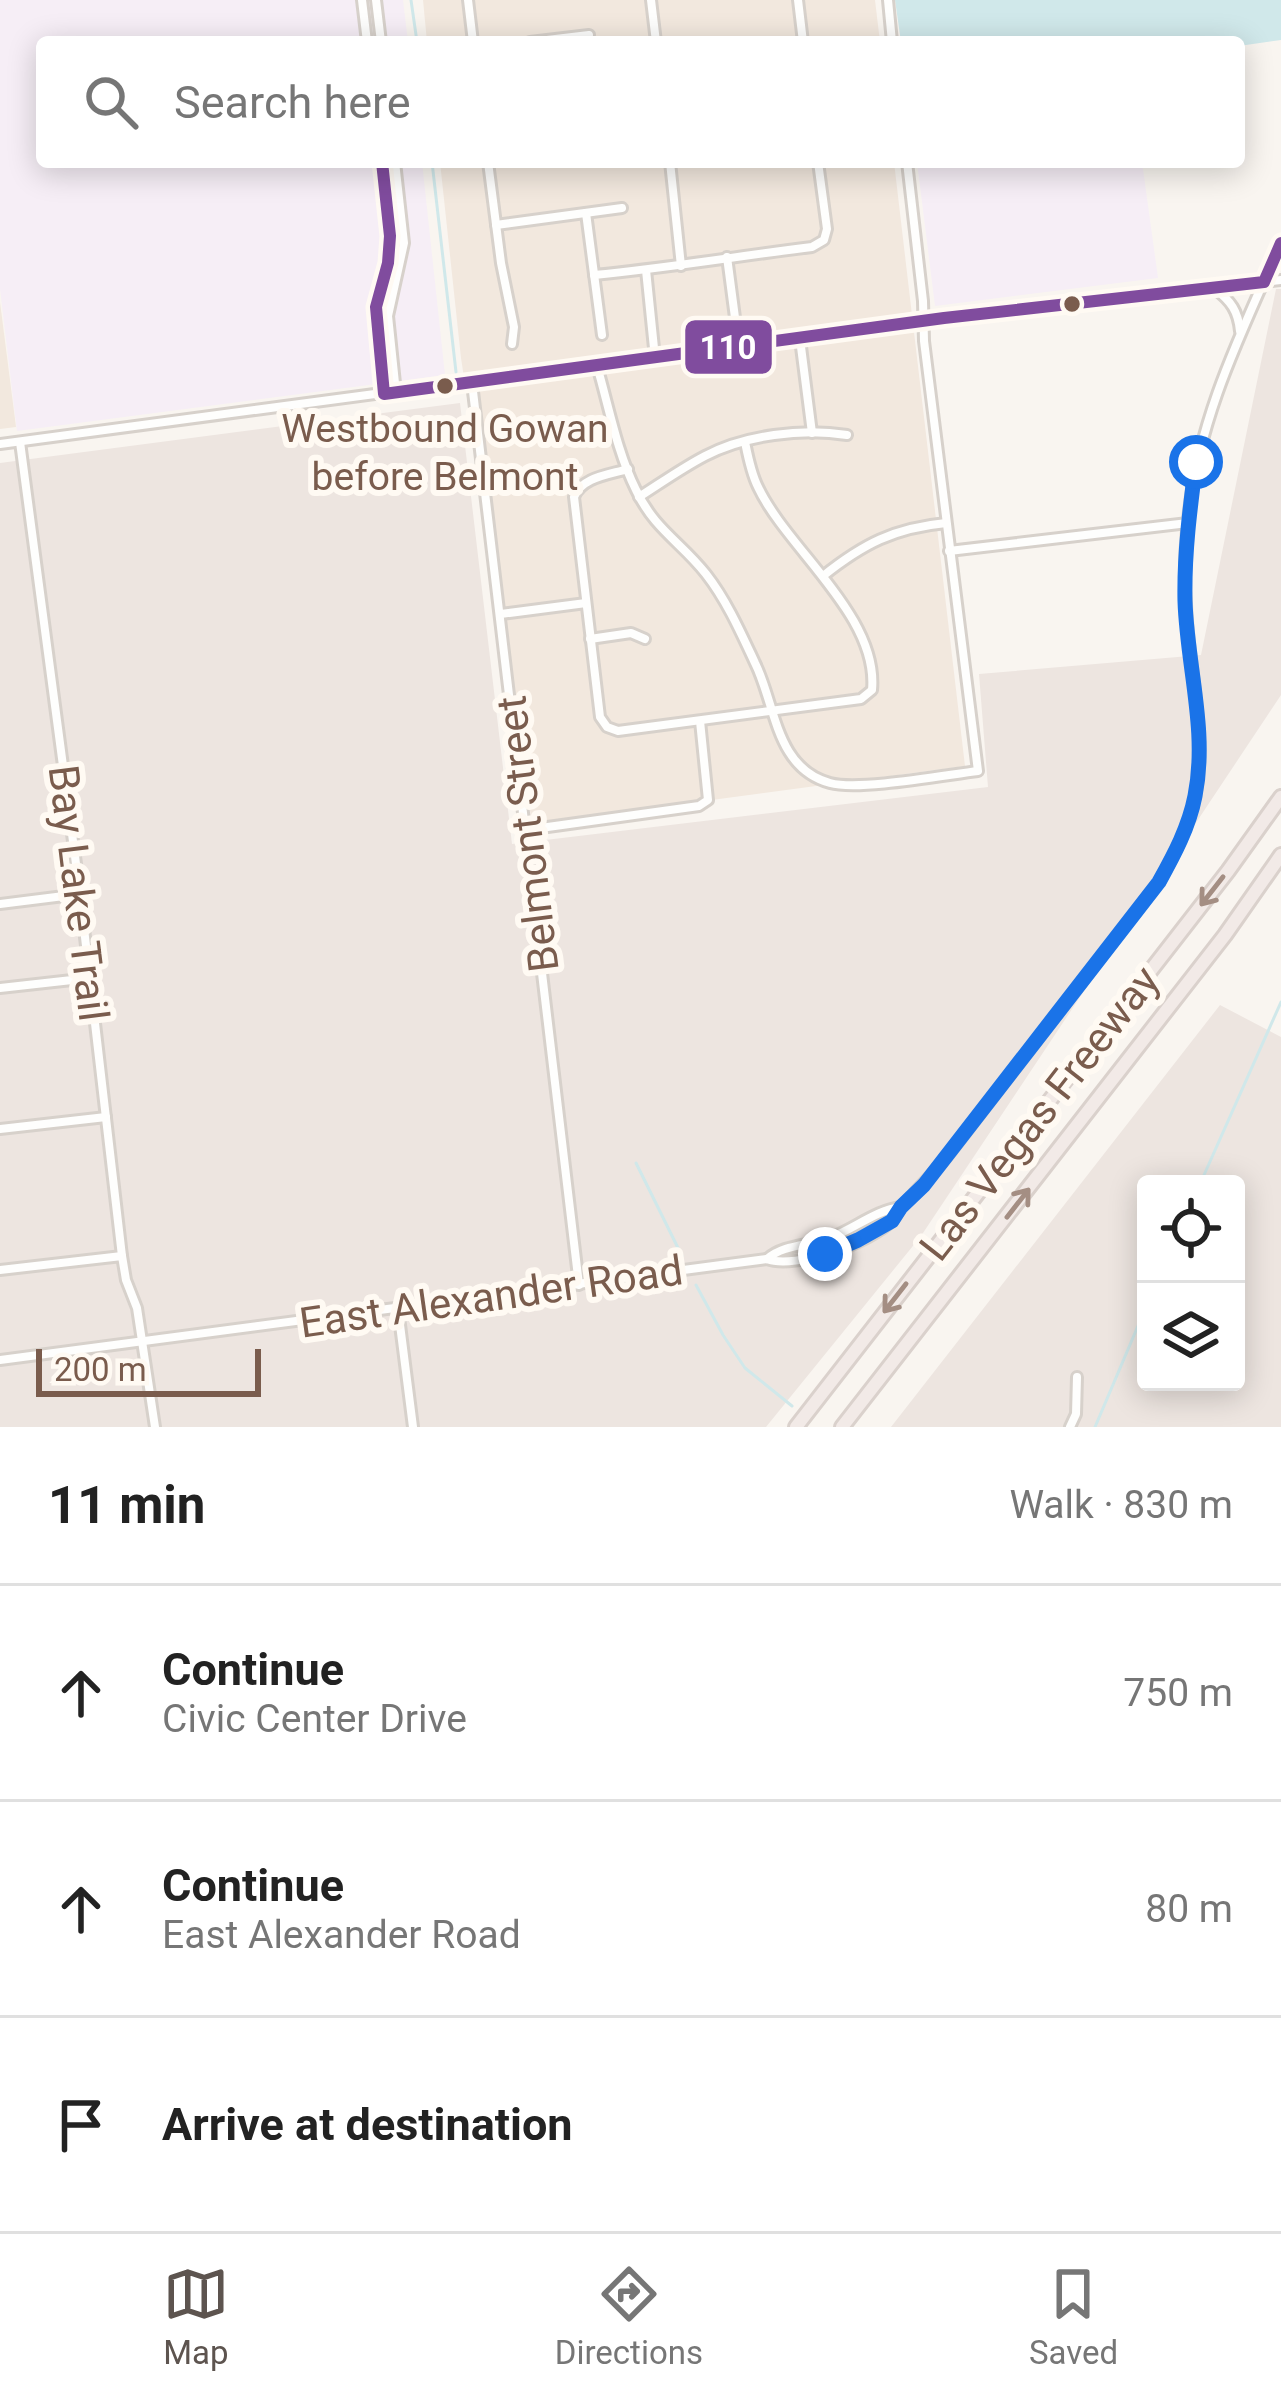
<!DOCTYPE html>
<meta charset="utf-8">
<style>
:root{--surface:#fff;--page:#f6f6f6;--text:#222;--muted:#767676;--line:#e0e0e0;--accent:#5d544f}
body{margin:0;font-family:Roboto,sans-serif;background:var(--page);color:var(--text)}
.controls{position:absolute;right:36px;bottom:36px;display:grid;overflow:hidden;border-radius:12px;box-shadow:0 6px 30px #0003}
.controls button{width:108px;height:108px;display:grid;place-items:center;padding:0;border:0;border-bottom:3px solid var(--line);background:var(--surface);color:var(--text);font:60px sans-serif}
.scale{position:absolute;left:36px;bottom:30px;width:225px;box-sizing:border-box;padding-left:12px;border:6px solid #7a5c4d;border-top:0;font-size:33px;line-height:42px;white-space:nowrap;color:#7a5c4d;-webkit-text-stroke:9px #fffaf3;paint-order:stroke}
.stop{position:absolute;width:36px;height:36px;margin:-27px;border:9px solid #1a73e8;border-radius:50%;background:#fff}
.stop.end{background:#1a73e8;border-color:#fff;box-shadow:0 3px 12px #0008}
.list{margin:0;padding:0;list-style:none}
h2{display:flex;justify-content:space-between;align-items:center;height:156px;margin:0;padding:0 48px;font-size:51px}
h2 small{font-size:39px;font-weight:400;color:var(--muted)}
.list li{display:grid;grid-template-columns:78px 1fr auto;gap:36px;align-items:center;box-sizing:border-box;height:216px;padding:0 48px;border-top:3px solid var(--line)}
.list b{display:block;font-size:45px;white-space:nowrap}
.list p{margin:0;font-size:39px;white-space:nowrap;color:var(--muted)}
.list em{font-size:39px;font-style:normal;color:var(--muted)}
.icon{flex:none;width:66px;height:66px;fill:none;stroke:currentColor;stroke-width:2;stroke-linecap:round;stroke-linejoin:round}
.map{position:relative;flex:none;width:1281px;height:1427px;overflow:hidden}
.search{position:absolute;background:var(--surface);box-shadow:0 6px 30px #0003;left:36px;right:36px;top:36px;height:132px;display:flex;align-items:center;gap:30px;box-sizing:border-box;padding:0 42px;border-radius:12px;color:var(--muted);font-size:45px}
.sheet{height:804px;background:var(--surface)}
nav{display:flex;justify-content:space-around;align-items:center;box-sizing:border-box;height:168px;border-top:3px solid var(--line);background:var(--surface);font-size:33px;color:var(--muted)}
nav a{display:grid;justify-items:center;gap:6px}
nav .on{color:var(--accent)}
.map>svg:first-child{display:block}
</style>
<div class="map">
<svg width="1281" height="1427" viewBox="0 0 1281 1427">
<rect width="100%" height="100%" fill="#f9f5f0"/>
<!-- residential -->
<g fill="#f2e8de">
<polygon points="423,0 875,0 880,42 427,42"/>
<polygon points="440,162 894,162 965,766 532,824 461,358"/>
<polygon points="0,302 16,427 0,429"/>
</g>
<!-- industrial -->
<g fill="#ede5e0" fill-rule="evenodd">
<polygon points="1276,289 1281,289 1281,695 921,1236 766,1427 0,1427 0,463 460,403 512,844 988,787 979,674 1201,655"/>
<path d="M1220 1005 1281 1037V1427H891ZM1146 1184H1236V1382H1146Z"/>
</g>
<!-- education -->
<g fill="#f6eef6">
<polygon points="0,0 403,0 408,42 42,42 42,162 422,162 445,375 17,431 0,289"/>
<polygon points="917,162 1142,162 1158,278 935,306"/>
</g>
<!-- water -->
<polygon fill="#d0e8ea" points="895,0 1281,0 1281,40 1239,46 1239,42 901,42"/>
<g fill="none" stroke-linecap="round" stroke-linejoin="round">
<!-- stream -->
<g stroke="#d0e8ea" stroke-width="3">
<polyline points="411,0 417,42"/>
<polyline points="432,162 456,372"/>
<polyline points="636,1163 682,1256"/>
<polyline points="1200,1184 1281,1002"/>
<polyline points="696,1285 723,1335 745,1368 792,1406"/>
<polyline points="1095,1427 1146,1307"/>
</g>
<!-- minor casing -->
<g stroke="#d7d1cb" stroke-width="14">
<g id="minor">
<polyline points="362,0 367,42"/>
<polyline points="376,0 381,42"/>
<polyline points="468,0 473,42"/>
<polyline points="651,0 656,42"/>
<polyline points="798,0 803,42"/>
<polyline points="888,0 892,42"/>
<polyline points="530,42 589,35"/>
<polyline points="382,162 390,236 388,263 376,307 384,394"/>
<polyline points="395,162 404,243 388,316 396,393"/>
<polyline points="488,162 501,263 514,327 512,344"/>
<polyline points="670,162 681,266"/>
<polyline points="586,213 602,335"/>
<polyline points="496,225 622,208"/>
<polyline points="727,257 739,348"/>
<polyline points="646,270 655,358"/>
<path d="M594 275C667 268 739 256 812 247L824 240 827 229 818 162"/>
<path d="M1215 289C1231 301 1238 311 1240 331"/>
<polyline points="800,339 812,433"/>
<path d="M597 366C609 407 617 452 636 490 654 529 682 543 706 574 727 601 741 633 755 663 776 705 775 768 830 783 859 791 945 775 978 771L924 341 923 301 907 162"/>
<polyline points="472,383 579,1285"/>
<polyline points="20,442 80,894 122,1256 126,1280 137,1308 155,1427"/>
<polyline points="0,444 944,318 1281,280"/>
<path d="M628 469C608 475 582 477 574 497L600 717 607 727 618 731 861 699 872 690C879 616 787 549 758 487 751 473 748 457 745 442"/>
<path d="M639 497C661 483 682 468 705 456 745 435 802 428 847 435"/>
<polyline points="949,551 1188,523"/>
<path d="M823 576C863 544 894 528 946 523"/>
<polyline points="501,614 586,603"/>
<polyline points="590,639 631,633 645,639"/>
<polyline points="526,830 699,806 708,800 700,721"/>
<polyline points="0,904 80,894"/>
<polyline points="0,988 90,978"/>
<polyline points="0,1129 106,1117"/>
<path d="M767 1259C784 1244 809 1246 830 1238 854 1229 876 1210 901 1207"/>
<polyline points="0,1270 122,1256"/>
<polyline points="398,1309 413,1427"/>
<path d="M0 1360 767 1259C795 1270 872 1242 893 1220 897 1215 899 1209 904 1204 919 1187 935 1172 949 1154L1159 882C1174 855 1189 827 1195 797 1208 733 1188 668 1186 604 1184 577 1185 548 1188 521 1197 421 1241 333 1281 243"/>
<polyline points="1070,1427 1076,1414 1077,1377"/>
</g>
</g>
<!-- highway casing -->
<g stroke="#dad1cc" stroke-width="18">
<g id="highway">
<polyline points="796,1427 1228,871 1281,797"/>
<polyline points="842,1427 1225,935 1281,855"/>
</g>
</g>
<!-- minor -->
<use href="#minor" stroke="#fefefd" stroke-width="8"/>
<!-- highway -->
<use href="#highway" stroke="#f2eae7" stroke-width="12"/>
<!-- bus-1 casing -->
<g stroke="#fffaf3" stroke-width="21">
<polyline id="bus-1" points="382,162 390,236 388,263 376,307 384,394 944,318 1264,282 1281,243"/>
</g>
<!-- bus-1 -->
<use href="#bus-1" stroke="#804c9e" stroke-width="12"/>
</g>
<!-- one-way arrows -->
<defs><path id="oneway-shaft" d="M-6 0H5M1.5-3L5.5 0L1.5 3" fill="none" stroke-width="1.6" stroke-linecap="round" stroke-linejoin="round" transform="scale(3)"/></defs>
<g stroke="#a48e83">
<use href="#oneway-shaft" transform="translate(1212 891) rotate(128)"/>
<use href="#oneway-shaft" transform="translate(1018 1203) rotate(-52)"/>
<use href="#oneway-shaft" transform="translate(895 1298) rotate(128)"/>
</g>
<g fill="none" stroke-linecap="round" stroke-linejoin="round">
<!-- route -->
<path stroke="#1a73e8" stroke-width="15" d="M825 1254 858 1240 892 1221 901 1207 924 1185 1159 882C1174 855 1189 827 1195 796 1208 731 1187 666 1185 601 1184 554 1190 508 1196 462"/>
</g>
<!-- markers -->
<g fill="#7a5c4d" stroke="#fffaf3" stroke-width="4.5">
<circle cx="1072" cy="304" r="10"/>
<circle cx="445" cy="386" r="10"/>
</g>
<g text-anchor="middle" stroke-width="12" stroke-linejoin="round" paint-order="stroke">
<!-- bus labels -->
<g font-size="39" fill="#7a5c4d" stroke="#fffaf3">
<text x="445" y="442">Westbound Gowan<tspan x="445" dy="48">before Belmont</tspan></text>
</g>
<!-- street labels -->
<g font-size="42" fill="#7a5c4d" stroke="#fffaf3">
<text transform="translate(527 834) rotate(-97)" y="15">Belmont Street</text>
<text transform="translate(79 893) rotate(83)" y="15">Bay Lake Trail</text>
<text transform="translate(1039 1113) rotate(-52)" y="15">Las Vegas Freeway</text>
<text transform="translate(491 1296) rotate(-8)" y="15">East Alexander Road</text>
</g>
</g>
<rect stroke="#fffaf3" stroke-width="4.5" x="683" y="318" width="91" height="58" rx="12" fill="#804c9e"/>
<g font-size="33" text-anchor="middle" font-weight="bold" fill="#fff">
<text x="728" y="359">110</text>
</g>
</svg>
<div class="controls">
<button><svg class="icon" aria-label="locate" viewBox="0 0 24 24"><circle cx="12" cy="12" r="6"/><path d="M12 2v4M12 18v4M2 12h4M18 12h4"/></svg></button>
<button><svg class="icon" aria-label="layers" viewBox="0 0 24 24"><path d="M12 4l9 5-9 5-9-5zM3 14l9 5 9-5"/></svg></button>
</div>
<div class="scale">200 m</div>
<div class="stop" style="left:1196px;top:462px"></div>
<div class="stop end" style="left:825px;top:1254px"></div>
<div class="search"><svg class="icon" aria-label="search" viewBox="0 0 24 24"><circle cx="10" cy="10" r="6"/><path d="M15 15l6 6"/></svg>Search here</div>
</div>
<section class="sheet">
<h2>11 min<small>Walk · 830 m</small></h2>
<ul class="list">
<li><svg class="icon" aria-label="ahead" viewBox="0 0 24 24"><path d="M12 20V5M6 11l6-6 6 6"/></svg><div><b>Continue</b><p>Civic Center Drive</p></div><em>750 m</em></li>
<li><svg class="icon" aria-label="ahead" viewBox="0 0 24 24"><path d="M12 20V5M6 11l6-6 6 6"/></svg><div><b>Continue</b><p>East Alexander Road</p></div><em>80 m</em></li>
<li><svg class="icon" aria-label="arrive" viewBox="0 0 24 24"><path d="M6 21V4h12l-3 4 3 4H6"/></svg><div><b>Arrive at destination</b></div></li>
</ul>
</section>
<nav>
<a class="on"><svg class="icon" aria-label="map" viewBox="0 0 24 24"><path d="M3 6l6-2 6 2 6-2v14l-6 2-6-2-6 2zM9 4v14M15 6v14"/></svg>Map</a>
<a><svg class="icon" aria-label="directions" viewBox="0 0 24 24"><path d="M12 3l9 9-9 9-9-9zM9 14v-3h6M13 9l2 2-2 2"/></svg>Directions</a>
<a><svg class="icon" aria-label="saved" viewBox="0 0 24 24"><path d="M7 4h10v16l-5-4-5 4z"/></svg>Saved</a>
</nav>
